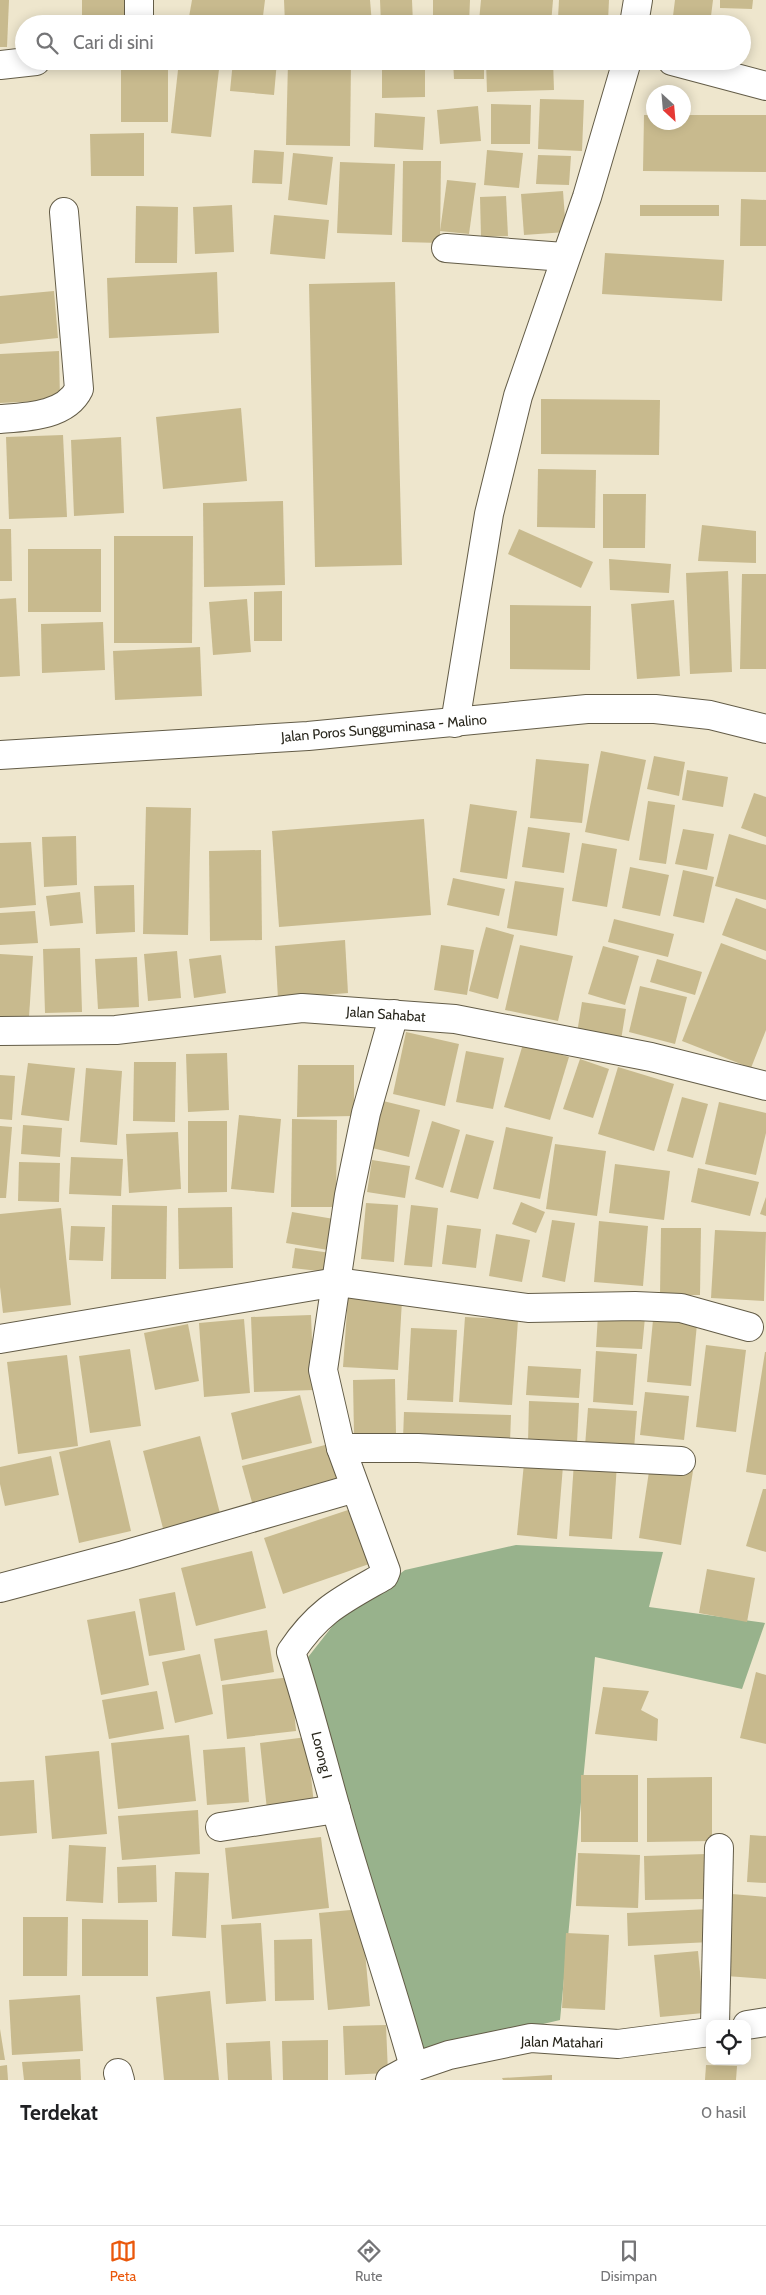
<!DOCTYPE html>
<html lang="id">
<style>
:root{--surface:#fff;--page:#f6f6f6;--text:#202124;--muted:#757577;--line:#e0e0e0;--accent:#ea580c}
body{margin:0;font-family:Cabin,sans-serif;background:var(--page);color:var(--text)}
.controls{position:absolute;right:15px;bottom:15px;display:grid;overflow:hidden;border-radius:10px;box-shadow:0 2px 12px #0003}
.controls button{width:45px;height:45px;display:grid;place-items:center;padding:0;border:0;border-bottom:1px solid var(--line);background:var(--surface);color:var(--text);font:25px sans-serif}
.compass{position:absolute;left:646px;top:85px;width:45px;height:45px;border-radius:50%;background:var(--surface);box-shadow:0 2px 12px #0003;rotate:154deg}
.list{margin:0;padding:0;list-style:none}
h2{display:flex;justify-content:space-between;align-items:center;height:65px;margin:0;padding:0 20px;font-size:21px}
h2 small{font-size:16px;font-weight:400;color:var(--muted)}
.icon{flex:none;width:28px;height:28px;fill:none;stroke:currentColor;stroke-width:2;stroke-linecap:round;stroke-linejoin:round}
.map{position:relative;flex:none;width:766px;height:2080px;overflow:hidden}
.search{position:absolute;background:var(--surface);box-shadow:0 2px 12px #0003;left:15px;right:15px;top:15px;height:55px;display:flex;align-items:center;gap:12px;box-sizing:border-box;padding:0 18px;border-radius:28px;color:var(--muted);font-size:19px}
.sheet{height:145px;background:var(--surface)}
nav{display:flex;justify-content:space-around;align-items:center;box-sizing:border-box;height:70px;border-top:1px solid var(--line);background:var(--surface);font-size:14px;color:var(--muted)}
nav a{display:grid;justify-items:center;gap:2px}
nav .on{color:var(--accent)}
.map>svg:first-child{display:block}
</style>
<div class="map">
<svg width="766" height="2080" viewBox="0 0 766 2080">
<rect width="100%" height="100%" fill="#eee6cd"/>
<!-- forest -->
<polygon fill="#98b28c" points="516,1545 663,1552 649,1607 765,1623 742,1689 595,1657 560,2020 419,2053 305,1661 338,1619 405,1570"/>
<!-- building -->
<g fill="#c8ba8e">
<polygon points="0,0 9,0 7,47 0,47"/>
<polygon points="82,0 129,0 129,19 82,20"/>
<polygon points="192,0 265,0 262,24 233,24 189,17"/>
<polygon points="284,0 370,0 372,24 285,24"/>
<polygon points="380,0 412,0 413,24 381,24"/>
<polygon points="433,0 470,0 469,24 433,24"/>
<polygon points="481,0 553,0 551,24 479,21"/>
<polygon points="559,0 609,0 608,21 558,18"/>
<polygon points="675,0 713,0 710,24 672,24"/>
<polygon points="720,0 753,0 752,9 720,8"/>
<polygon points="179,61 220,61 211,137 171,133"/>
<polygon points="233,61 277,61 274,95 230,91"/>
<polygon points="382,61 425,61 425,97 382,98"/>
<polygon points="453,61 484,61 484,79 454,79"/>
<polygon points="486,61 553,61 554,90 487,92"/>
<polygon points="288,62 351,62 350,146 286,145"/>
<rect x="121" y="63" width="47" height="59"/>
<polygon points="540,99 584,100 582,151 538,149"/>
<polygon points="491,104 531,105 530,144 491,144"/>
<polygon points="478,106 481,141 440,144 437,110"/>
<polygon points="375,113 425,117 423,150 374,147"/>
<polygon points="644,115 654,115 654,122 684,122 684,115 766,115 766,172 643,171"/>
<polygon points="144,133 144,176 91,176 90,134"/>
<polygon points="254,150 284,152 282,184 252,183"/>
<polygon points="487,150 523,153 519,188 484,185"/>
<polygon points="293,153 333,157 327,205 288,200"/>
<polygon points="538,155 571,156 569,185 536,184"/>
<polygon points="403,161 441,161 440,243 402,242"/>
<polygon points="340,162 395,164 392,235 337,233"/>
<polygon points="447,180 476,183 469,234 440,231"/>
<polygon points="563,191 566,232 524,235 521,194"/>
<polygon points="506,196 508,236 481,237 480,197"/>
<polygon points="741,199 766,200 766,246 740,246"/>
<polygon points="232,205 234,252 195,254 193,207"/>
<rect x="640" y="205" width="79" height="11"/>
<polygon points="136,206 178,207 177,263 135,263"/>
<polygon points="274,215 329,220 325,259 270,254"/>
<polygon points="605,253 724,260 722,301 602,294"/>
<polygon points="217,272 219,333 109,338 107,278"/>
<polygon points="395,282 402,565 315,567 309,284"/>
<polygon points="54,291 58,338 0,344 0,296"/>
<polygon points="59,351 60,400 0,403 0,354"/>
<polygon points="541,399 660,400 659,455 541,454"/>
<polygon points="241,408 247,481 163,489 156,417"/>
<polygon points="63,435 67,517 9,519 6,437"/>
<polygon points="121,437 124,513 74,516 71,440"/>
<polygon points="538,469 596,470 595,528 537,527"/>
<polygon points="603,494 646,494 645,548 603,548"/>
<polygon points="283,501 285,585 204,587 203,503"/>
<polygon points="702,525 756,531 756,563 698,561"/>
<polygon points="0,529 11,529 12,581 0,581"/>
<polygon points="519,529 593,562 581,588 508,554"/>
<polygon points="114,536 193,536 192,643 114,643"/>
<rect x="28" y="549" width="73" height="63"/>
<polygon points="609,559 671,564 669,593 610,590"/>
<polygon points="728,571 732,672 690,674 686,573"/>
<polygon points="742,574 766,574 766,669 740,669"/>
<polygon points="282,591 282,641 254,641 254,592"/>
<polygon points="16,598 20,676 0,677 0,599"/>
<polygon points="247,599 251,652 213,655 209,602"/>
<polygon points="674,600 680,676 637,679 631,604"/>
<polygon points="510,605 591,606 590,670 510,669"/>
<polygon points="103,622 105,670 42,673 41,624"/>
<polygon points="200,647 202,696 115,700 113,651"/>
<polygon points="601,751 646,760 629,841 585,832"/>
<polygon points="654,756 685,762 679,796 647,789"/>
<polygon points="536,759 589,764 582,823 530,818"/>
<polygon points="687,770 728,777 723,807 682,800"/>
<polygon points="754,793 766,797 766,837 741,828"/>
<polygon points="648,801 675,805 666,864 639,860"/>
<polygon points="470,804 517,811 507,879 460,872"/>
<polygon points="146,807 191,808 188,935 143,934"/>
<polygon points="424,819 431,915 279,927 272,831"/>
<polygon points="528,827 570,833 564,873 522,867"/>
<polygon points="683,829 714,834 707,870 675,864"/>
<polygon points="729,834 766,845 766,900 715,886"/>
<polygon points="76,836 77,885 44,887 42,837"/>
<polygon points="31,842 36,905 0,908 0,843"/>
<polygon points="582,843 617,849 607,907 572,901"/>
<polygon points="261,850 262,940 210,941 209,851"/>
<polygon points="630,867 669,875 660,916 622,908"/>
<polygon points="683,870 714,877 704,923 673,916"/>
<polygon points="453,878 505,889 499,916 447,905"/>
<polygon points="515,881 564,888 557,936 507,928"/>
<polygon points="134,885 135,932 96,934 94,886"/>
<polygon points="80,892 83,923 50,926 46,896"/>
<polygon points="736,898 766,909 766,951 722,935"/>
<polygon points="35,911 38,943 0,945 0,913"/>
<polygon points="614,919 674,934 668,957 608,942"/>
<polygon points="486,927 514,935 498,999 469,991"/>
<polygon points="345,940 348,993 278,999 275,946"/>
<polygon points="721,943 766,960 766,1030 751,1068 682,1041"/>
<polygon points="441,945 474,950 467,995 434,990"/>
<polygon points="520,945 573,956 558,1021 505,1010"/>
<polygon points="603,946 639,956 625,1005 588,994"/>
<polygon points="80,948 82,1012 45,1013 43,949"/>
<polygon points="177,951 181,998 148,1001 144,954"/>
<polygon points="0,954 33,956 29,1017 0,1016"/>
<polygon points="221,955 226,993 194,998 189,959"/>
<polygon points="137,957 139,1007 98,1009 95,959"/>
<polygon points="657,959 702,972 695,995 650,982"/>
<polygon points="640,986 687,997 675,1044 629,1032"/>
<polygon points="582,1002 626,1009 621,1040 577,1033"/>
<polygon points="406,1032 459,1044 445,1106 393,1094"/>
<polygon points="523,1044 569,1057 550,1120 504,1107"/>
<polygon points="466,1051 504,1058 493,1109 456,1102"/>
<polygon points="227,1053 229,1110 188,1112 186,1054"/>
<polygon points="580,1059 609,1069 593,1118 563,1109"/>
<polygon points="134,1062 176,1062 175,1122 133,1121"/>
<polygon points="28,1063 75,1068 69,1121 21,1115"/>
<polygon points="298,1065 354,1065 354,1116 297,1117"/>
<polygon points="618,1067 674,1084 654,1151 598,1134"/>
<polygon points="86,1068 122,1071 117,1145 80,1142"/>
<polygon points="0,1075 15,1076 12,1120 0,1119"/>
<polygon points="682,1097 708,1104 693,1158 667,1151"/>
<polygon points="379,1100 420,1110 409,1157 368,1147"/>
<polygon points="719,1102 766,1113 766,1133 756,1175 705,1164"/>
<polygon points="239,1115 281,1119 274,1193 231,1189"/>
<polygon points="292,1119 337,1120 336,1207 291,1207"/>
<polygon points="188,1121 227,1121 227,1192 188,1193"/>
<polygon points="432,1121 460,1130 443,1188 415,1179"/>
<polygon points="23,1125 62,1128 60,1157 21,1154"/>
<polygon points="0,1126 12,1127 6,1198 0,1198"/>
<polygon points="506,1127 553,1137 540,1199 493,1189"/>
<polygon points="178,1132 181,1189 129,1193 126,1134"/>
<polygon points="466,1134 494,1141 478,1199 450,1192"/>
<polygon points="555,1144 606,1151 597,1216 546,1209"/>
<polygon points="71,1157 123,1159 121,1196 69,1194"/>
<polygon points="372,1160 410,1166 405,1198 367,1192"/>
<polygon points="19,1162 60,1163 59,1202 18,1201"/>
<polygon points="615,1164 670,1171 664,1220 609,1213"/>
<polygon points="698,1168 759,1182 750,1216 691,1202"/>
<polygon points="766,1197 766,1216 760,1214"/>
<polygon points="521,1202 545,1212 536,1233 512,1224"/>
<polygon points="366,1203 398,1205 394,1262 361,1259"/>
<polygon points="112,1205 167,1206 166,1279 111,1279"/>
<polygon points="411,1205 438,1208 432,1267 404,1265"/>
<polygon points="232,1207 233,1268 179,1269 178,1208"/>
<polygon points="61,1208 71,1305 3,1313 0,1287 0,1214"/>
<polygon points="292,1212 334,1219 328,1250 286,1243"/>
<polygon points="552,1220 575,1223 565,1282 542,1277"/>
<polygon points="599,1221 648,1226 643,1286 594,1282"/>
<polygon points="447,1225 481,1229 476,1268 442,1264"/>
<polygon points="71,1226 105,1227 103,1261 69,1260"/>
<polygon points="661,1228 701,1228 700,1295 660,1295"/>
<polygon points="715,1230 766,1232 764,1301 711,1298"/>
<polygon points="496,1234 530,1240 522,1282 489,1276"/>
<polygon points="295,1248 331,1253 328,1272 292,1268"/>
<polygon points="348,1297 402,1300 398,1370 343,1367"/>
<polygon points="311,1315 314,1390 254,1392 251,1317"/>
<polygon points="598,1315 645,1317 642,1349 596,1347"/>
<polygon points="465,1317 518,1320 512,1405 459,1402"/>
<polygon points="244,1319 250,1393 204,1397 199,1323"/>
<polygon points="653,1320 697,1324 691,1386 647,1382"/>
<polygon points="188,1324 199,1381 155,1390 144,1333"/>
<polygon points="411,1328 457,1330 453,1402 407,1400"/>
<polygon points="706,1345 746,1350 736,1432 696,1427"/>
<polygon points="130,1349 141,1426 90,1433 79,1356"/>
<polygon points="596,1351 637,1354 633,1405 593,1402"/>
<polygon points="765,1352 766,1352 766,1475 746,1472"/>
<polygon points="67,1355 78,1446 18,1454 7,1362"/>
<polygon points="528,1366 581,1369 579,1398 526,1395"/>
<polygon points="395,1379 396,1434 354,1435 353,1380"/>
<polygon points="645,1392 689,1396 684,1440 640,1435"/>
<polygon points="300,1395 312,1443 242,1460 231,1413"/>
<polygon points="529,1401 579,1403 577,1443 528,1442"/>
<polygon points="588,1408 637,1411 634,1449 585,1446"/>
<polygon points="404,1412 511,1415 510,1442 403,1439"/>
<polygon points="200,1436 223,1525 166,1540 143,1451"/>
<polygon points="110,1440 131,1531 79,1543 59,1452"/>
<polygon points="329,1444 339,1484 253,1506 242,1466"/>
<polygon points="51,1456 59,1495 5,1506 0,1484 0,1467"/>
<polygon points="574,1462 617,1464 612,1539 569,1536"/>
<polygon points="524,1463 563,1466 557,1539 517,1535"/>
<polygon points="650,1465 693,1471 681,1545 639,1538"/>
<polygon points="763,1489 766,1489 766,1552 746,1546"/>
<polygon points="354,1508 372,1563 283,1594 264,1538"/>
<polygon points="252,1551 266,1608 196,1626 181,1568"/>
<polygon points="707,1569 755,1578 747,1622 699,1613"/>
<polygon points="175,1592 185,1650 149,1656 139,1599"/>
<polygon points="135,1611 149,1685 101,1695 87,1620"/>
<polygon points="267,1630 274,1672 221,1681 214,1639"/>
<polygon points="200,1654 213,1714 175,1723 162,1662"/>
<polygon points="756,1672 766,1675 766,1744 740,1738"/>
<polygon points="291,1677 296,1731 227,1739 222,1685"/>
<polygon points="603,1687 649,1691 641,1710 658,1719 657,1741 595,1734"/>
<polygon points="157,1691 164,1729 109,1739 102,1700"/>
<polygon points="189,1735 196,1801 118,1809 111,1743"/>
<polygon points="307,1737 314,1805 267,1810 260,1743"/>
<polygon points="245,1747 249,1802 207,1805 203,1750"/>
<polygon points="99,1751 107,1834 52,1839 45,1756"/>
<rect x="581" y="1775" width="57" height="67"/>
<polygon points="712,1777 712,1841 647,1842 647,1778"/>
<polygon points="34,1780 37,1833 0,1836 0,1782"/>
<polygon points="198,1810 200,1854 122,1860 118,1816"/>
<polygon points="750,1835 766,1836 766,1883 747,1882"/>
<polygon points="321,1837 329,1908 232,1919 225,1848"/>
<polygon points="69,1845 106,1847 103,1903 66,1901"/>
<polygon points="578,1853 640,1855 638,1908 576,1906"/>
<polygon points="706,1854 707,1899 645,1900 644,1856"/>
<polygon points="156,1865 157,1902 118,1903 117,1867"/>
<polygon points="175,1872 209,1873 206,1938 172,1936"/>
<polygon points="732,1894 766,1897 766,1979 726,1976"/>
<polygon points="361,1909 370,2006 328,2010 319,1913"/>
<polygon points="709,1909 711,1942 628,1946 627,1913"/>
<polygon points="23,1917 68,1917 67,1976 23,1976"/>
<polygon points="82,1919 148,1920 148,1976 82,1976"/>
<polygon points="261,1923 266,2001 226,2004 221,1925"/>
<polygon points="566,1933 609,1935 605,2010 562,2008"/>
<polygon points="312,1939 314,2000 275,2001 274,1940"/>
<polygon points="698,1951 704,2013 660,2017 654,1955"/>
<polygon points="210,1991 219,2080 164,2080 156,1997"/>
<polygon points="80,1995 83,2051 12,2055 9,2000"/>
<polygon points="386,2025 388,2073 345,2075 343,2026"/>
<polygon points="0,2029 5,2060 0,2060"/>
<polygon points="328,2040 328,2080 283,2080 282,2041"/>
<polygon points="270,2041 272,2080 228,2080 226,2043"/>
<polygon points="80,2059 81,2080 24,2080 22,2062"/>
<polygon points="7,2065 8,2080 0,2080 0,2066"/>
<polygon points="706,2065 737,2066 736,2080 705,2080"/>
<polygon points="552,2075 552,2080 503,2080 502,2078"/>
</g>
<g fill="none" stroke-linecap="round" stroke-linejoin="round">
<!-- minor casing -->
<g stroke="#635c47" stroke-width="30">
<g id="minor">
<polyline points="139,24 139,0"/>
<polyline points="634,24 638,0"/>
<polyline points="672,61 766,86"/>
<polyline points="0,65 36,61"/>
<polyline points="446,248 564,257"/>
<path d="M0 419C27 417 66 416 79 389L64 212"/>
<polyline points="455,723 489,514 518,396 587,197 627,61"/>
<path d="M394 1014 366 1113 349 1195 323 1370 341 1448 386 1571 384 1576C342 1600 319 1610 291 1652 308 1704 321 1756 336 1809 360 1895 390 1980 414 2067"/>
<polyline points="0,1031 116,1030 302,1008 455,1019 651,1057 766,1086"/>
<polyline points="0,1339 337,1282 528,1308 635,1306 681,1308 749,1327"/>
<polyline points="341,1448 418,1448 681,1461"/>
<polyline points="0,1588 124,1555 355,1488"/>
<polyline points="220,1827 336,1809"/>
<polyline points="715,2024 719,1848"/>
<polyline points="747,2025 766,2022"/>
<polyline points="118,2073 120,2080"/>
<polyline points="390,2080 414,2067 449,2055 531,2038 618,2044 710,2032"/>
</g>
</g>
<!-- major casing -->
<g stroke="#635c47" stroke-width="30">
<polyline id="major" points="0,755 308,736 587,709 655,709 710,715 766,729"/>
</g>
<!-- minor -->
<use href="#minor" stroke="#fff" stroke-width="28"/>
<!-- major -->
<use href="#major" stroke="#fff" stroke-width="28"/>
</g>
<g text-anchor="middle" stroke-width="4" stroke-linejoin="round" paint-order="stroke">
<!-- street labels -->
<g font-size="14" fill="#28261c" stroke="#fff">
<text transform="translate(384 728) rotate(-5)" y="5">Jalan Poros Sungguminasa - Malino</text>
<text transform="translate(386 1014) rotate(4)" y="5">Jalan Sahabat</text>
<text transform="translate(322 1755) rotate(76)" y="5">Lorong I</text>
<text transform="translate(562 2042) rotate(1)" y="5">Jalan Matahari</text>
</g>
</g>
</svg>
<div class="controls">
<button><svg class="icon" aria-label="locate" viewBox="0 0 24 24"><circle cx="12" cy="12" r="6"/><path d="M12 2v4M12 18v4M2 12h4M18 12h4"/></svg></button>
</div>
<svg class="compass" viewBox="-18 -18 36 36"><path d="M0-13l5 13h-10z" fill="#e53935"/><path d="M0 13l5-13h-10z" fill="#757577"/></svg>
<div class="search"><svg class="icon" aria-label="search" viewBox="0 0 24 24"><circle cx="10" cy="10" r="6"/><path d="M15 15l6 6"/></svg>Cari di sini</div>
</div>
<section class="sheet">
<h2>Terdekat<small>0 hasil</small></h2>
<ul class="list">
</ul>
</section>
<nav>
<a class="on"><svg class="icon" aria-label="map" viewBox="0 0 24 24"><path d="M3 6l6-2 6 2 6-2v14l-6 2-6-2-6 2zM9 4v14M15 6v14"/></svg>Peta</a>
<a><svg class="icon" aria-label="directions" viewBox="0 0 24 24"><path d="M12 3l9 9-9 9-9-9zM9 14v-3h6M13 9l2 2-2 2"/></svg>Rute</a>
<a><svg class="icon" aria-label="saved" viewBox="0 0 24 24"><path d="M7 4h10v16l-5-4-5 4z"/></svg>Disimpan</a>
</nav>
